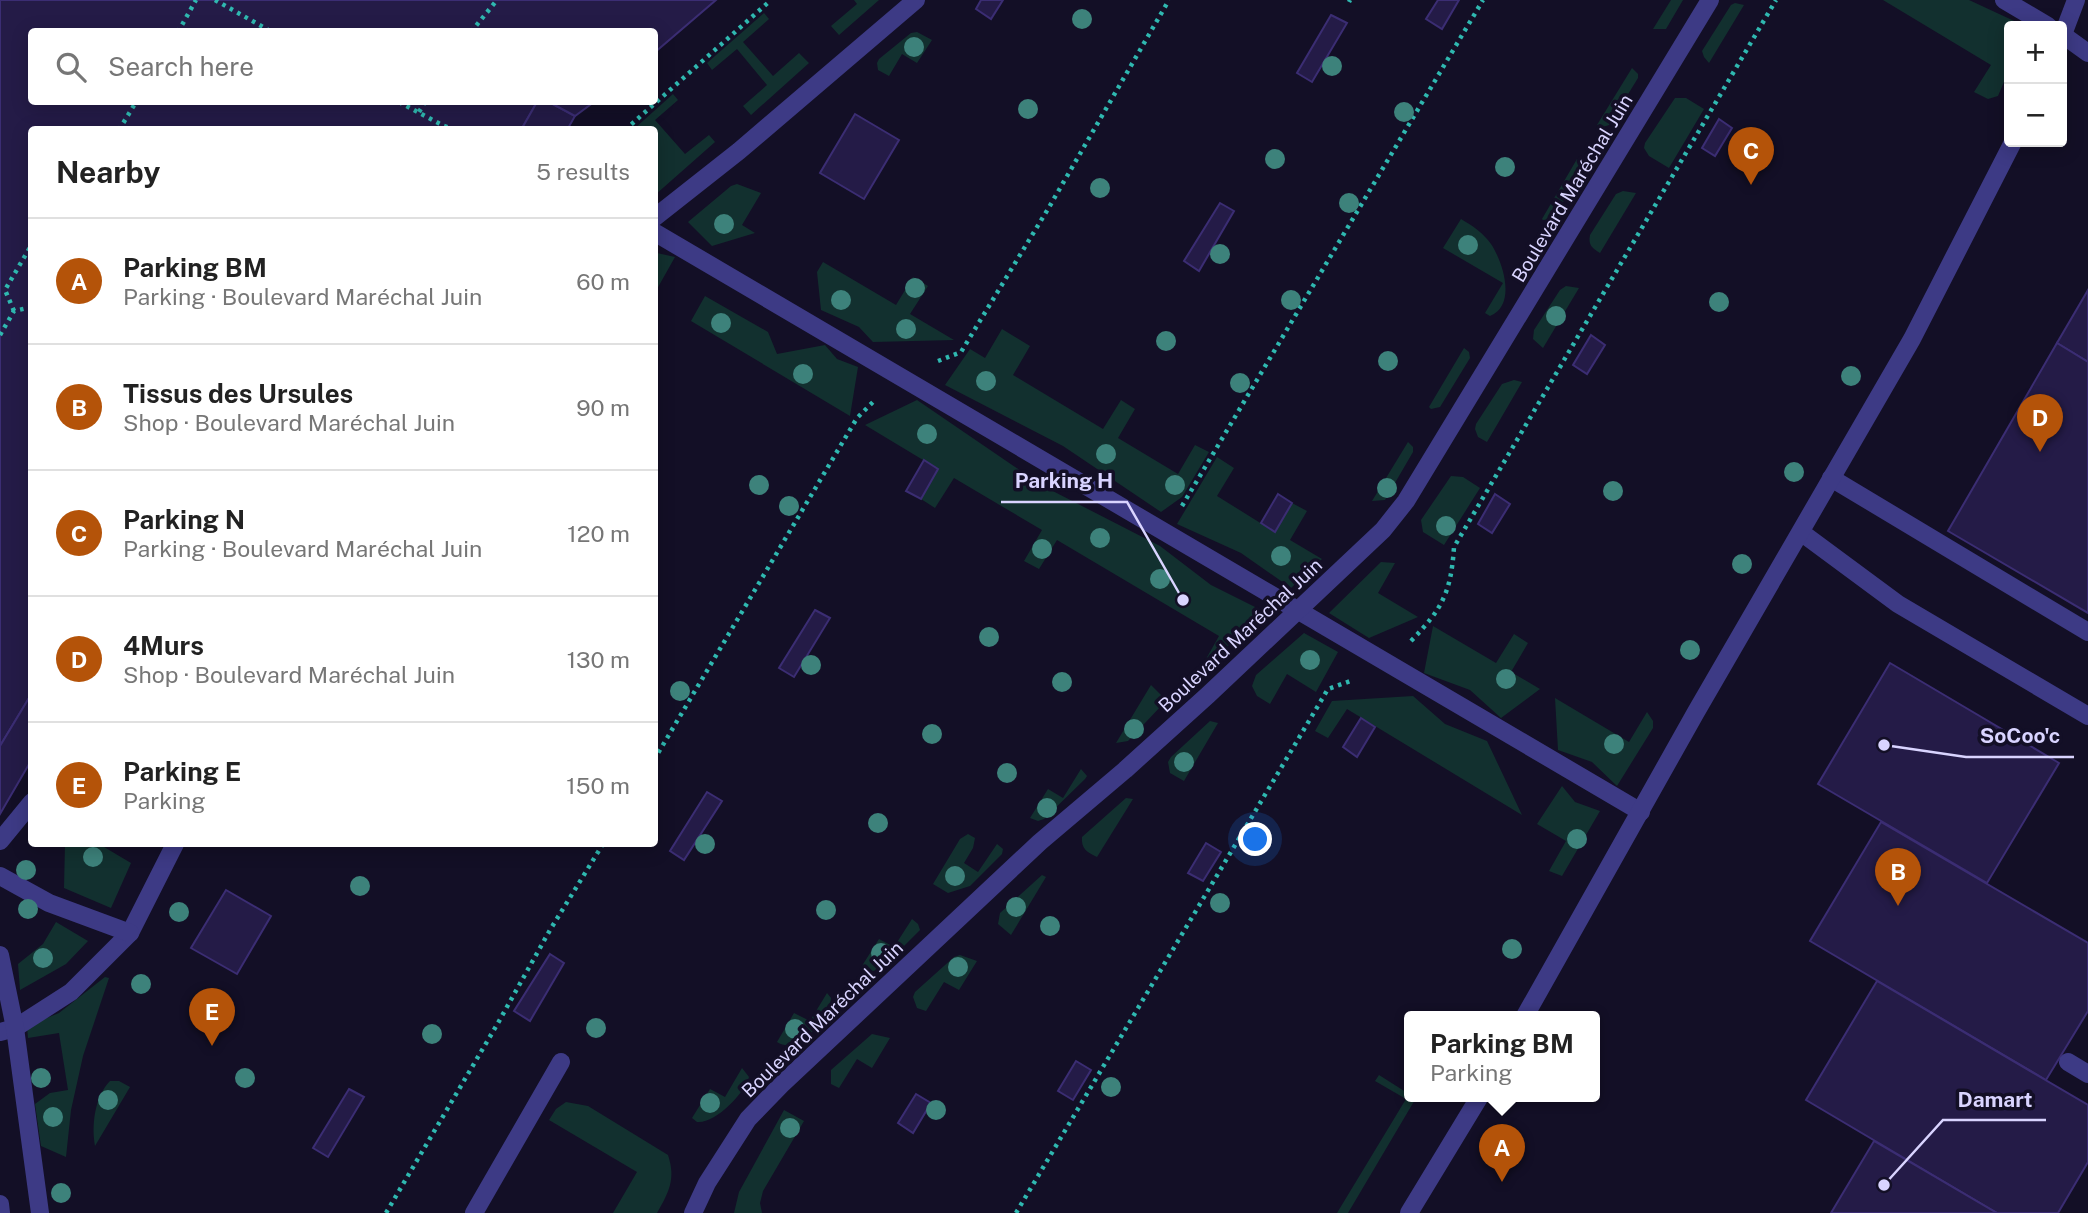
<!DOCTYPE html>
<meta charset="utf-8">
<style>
:root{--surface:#fff;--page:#f6f6f6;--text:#222;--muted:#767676;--line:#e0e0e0;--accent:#b45309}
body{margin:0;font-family:"Public Sans",sans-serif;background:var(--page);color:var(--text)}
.controls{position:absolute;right:21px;top:21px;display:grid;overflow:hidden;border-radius:7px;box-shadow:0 4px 18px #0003}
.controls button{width:63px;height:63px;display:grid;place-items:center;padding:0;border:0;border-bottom:2px solid var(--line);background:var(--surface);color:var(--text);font:35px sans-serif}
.you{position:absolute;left:1256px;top:840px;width:24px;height:24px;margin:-18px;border:5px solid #fff;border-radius:50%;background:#1a73e8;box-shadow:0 0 0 10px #1a73e833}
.badge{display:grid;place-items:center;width:46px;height:46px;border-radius:50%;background:var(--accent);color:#fff;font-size:23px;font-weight:700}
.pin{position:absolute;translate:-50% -58px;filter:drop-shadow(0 2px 4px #0008)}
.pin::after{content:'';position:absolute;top:37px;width:24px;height:21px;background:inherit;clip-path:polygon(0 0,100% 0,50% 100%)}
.popup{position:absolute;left:1404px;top:1011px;width:196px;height:91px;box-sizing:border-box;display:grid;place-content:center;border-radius:7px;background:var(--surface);filter:drop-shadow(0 2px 5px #0005);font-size:23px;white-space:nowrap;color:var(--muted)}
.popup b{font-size:26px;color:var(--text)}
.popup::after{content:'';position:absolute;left:50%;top:100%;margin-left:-14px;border:14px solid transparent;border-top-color:var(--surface)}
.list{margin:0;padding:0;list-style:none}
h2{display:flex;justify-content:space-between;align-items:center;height:91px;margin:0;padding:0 28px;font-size:30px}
h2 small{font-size:23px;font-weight:400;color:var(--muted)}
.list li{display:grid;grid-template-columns:46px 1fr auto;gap:21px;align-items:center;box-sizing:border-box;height:126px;padding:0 28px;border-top:2px solid var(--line)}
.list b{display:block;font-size:26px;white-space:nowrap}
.list p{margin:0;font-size:23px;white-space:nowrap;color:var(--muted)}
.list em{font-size:23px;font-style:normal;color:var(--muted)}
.icon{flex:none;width:38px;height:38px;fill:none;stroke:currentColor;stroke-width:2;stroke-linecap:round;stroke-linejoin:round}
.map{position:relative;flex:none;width:2088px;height:1213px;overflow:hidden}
.search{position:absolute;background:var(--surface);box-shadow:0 4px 18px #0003;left:28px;top:28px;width:630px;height:77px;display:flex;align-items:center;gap:18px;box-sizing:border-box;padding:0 24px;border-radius:7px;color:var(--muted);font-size:26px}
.panel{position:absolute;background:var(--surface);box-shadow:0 4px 18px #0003;left:28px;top:126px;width:630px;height:721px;border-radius:7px}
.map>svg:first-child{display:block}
</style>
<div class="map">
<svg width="2088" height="1213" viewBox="0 0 2088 1213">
<rect width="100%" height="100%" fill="#130f26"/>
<!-- green -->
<g fill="#12302f">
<polygon points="854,0 879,0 839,35 831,26 857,4"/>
<polygon points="1671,0 1683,0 1666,29 1653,29"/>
<polygon points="1883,0 1969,0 2025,26 2009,26 2009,70 1998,96 1988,99 1974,92 1991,65"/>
<polygon points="1735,3 1744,5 1709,63 1704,57 1702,51 1731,5"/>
<polygon points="764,13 769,19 743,42 773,76 799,53 809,63 751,115 743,106 767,85 737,49 712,70 707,63"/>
<polygon points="917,32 932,40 917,63 902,54 889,76 878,70 877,63 879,59 911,33"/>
<polygon points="1632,68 1638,74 1638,78 1609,125 1603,127 1597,125"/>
<polygon points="673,94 678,100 655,120 685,154 709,135 715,142 655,195 654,130 634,129"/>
<polygon points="1675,98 1686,98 1704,109 1669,168 1649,156 1644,148 1645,143"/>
<polygon points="1577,159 1583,165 1583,169 1553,219 1543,220 1542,219"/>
<polygon points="737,184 761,193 742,225 755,233 712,246 688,222 731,186"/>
<path d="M1623 191 1636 193 1600 253C1592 248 1588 245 1590 235L1616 194Z"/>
<path d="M1461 219C1473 226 1483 233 1491 244 1503 262 1517 305 1490 316L1485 313 1503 283 1443 248Z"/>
<polygon points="657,253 675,257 657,289 654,287 655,255"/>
<polygon points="823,262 896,305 913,277 928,286 910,314 954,340 873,342 859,327 821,310 817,272"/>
<polygon points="1566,286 1579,288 1543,348 1533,339 1534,330 1560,290"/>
<polygon points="705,296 768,332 777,354 825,345 837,359 858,367 850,416 691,321"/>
<polygon points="1002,329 1030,346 1013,375 1103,429 1121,400 1135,409 1118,438 1178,474 1195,445 1209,452 1182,497 1161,512 1063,446 945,385 970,349 985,358"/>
<polygon points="1464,348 1469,352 1470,358 1440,407 1431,409 1429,407"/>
<polygon points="1514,380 1522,382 1487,442 1478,437 1475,429 1476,424 1502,384"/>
<polygon points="917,400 1043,486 1160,546 1211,585 1265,612 1207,666 1202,666 1219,636 1057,540 1039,569 1024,561 1042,530 954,478 935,508 921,499 938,469 865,425"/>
<polygon points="1408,442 1413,447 1413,452 1385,500 1372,501"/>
<polygon points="1217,457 1234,468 1217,496 1275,532 1292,503 1307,511 1290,540 1322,559 1291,588 1241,553 1177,524"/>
<polygon points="1451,476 1463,477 1480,488 1444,545 1423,532 1421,520"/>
<polygon points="1381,562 1395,563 1378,593 1418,617 1369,638 1329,613"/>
<polygon points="1433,626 1496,663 1514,634 1528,643 1511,672 1540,689 1501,718 1470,690 1424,673"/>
<polygon points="1304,633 1338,652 1316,692 1287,674 1270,704 1257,696 1252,686 1256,675"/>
<polygon points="1151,685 1164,698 1162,705 1128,741 1116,743"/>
<polygon points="1413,696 1445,724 1487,741 1522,815 1347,709 1328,738 1315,731 1332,701"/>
<polygon points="1555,698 1629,742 1647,712 1653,721 1653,728 1617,786 1592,762 1558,750"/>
<polygon points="1210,721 1218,723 1184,781 1170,773 1168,762 1171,757"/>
<polygon points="1081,769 1087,776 1085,779 1044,819 1038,821 1030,818 1048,789 1063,798"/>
<polygon points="1562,786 1575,802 1600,811 1562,876 1549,871 1566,841 1537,824"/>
<path d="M1126 798 1133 799 1097 857C1087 852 1081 849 1082 837Z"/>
<polygon points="968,834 975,838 973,848 964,863 978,872 997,844 1003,849 1002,854 970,886 948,893 933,884 960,839"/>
<polygon points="65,844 99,844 131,863 111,908 64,888"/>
<polygon points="1042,875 1046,877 1011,935 998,924 1000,913"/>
<polygon points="912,919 918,924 920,930 882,968 873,971 860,969 879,939 894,947"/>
<polygon points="56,922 88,941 66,964 20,990 18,964 43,944"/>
<polygon points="960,955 977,961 959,990 944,982 926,1011 917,1008 913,997 915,992 954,957"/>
<polygon points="105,977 109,978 83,1056 71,1110 66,1157 41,1146 35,1104 50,1093 68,1090 59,1033 28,1038 27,1026 59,1013"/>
<path d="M827 993 831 998 829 1016C815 1029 796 1054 777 1042L794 1013 810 1021Z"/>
<polygon points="872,1034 890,1038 872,1068 857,1059 839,1088 831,1084 831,1070"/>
<path d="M742 1068 749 1077C745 1093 715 1124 697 1122L692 1118 710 1089 725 1097Z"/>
<polygon points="1379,1075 1409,1094 1409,1096 1416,1098 1348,1213 1337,1213 1406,1099 1375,1081"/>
<path d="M110 1081H119L130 1087 95 1146C91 1125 95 1096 110 1081Z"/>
<path d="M566 1102 588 1106 668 1155C676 1179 669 1192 657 1213H613L637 1172 549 1120 556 1109Z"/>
<polygon points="784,1110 804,1121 763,1191 760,1203 762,1213 734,1213 739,1192"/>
</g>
<!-- building -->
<g fill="#241b47" stroke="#3b2d73" stroke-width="2">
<polygon points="0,0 716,0 654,53 654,32 32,32 32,102 537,102 521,130 32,130 32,693 0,746"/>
<polygon points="981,0 1003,0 991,19 976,9"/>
<polygon points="1438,0 1459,0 1442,29 1426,19"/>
<polygon points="1331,15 1347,23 1312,82 1297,73"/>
<polygon points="537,102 549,102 575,116 567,130 521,130"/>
<polygon points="549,102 594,102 575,116"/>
<polygon points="855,114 899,140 864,199 820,173"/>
<polygon points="1719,119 1732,128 1715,156 1702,148"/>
<polygon points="1220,203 1234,211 1199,271 1184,261"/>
<polygon points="2088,290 2088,362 2057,343"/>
<polygon points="1591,335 1605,345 1587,374 1573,365"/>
<polygon points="2057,343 2088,362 2088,613 1948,531"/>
<polygon points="924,460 938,469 921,499 906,491"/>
<polygon points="1278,494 1292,503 1275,532 1261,523"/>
<polygon points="1495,494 1510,504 1492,533 1478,524"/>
<polygon points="815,610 830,618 794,677 779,668"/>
<polygon points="1890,663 2059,763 1987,883 1818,784"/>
<polygon points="32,693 32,759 0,814 0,746"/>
<polygon points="1361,718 1375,727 1357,757 1343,747"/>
<polygon points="707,792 722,801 684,860 670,851"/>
<polygon points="1881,822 2088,943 2088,1011 2046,1080 1810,941"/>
<polygon points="1206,843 1221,852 1203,881 1188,873"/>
<polygon points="226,890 271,916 237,974 191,948"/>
<polygon points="550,954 564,963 530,1021 514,1011"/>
<polygon points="1877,981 2088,1105 2088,1162 2058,1213 1997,1213 1806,1100"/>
<polygon points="1076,1061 1091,1070 1073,1100 1058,1091"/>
<polygon points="349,1089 364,1097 328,1157 313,1148"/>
<polygon points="916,1094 931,1103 913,1133 898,1123"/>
<polygon points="1874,1141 1997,1213 1831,1213"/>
</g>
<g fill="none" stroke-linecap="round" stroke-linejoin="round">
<!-- path -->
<g stroke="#2fb8b0" stroke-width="4.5" stroke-dasharray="3.5 5" stroke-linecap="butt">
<polyline points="215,0 272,32"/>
<polyline points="1349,2 1350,0"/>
<polyline points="178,32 196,0"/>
<polyline points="471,32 497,0"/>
<polyline points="399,102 444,126 456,130"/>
<polyline points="419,112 425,102"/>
<polyline points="119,130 136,102"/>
<polyline points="625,130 771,0"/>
<polyline points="14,311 5,290 32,244"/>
<polyline points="0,335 14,311 32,307"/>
<polyline points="938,361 961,352 1048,209 1169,0"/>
<polyline points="1182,506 1483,0"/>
<path d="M1411 641C1442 609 1451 593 1454 547L1776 0"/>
<polyline points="654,760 857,418 875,400"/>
<polyline points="386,1213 498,1023 550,930 603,844"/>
<polyline points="1016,1213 1328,689 1353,680"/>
</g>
<!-- service -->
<g stroke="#3d3a85" stroke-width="18">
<polyline points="2063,35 2088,53"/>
<polyline points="654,218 739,151 916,0"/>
<polyline points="1831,478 2088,632"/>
<polyline points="1802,533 1898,604 2088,716"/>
<polyline points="0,1032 15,1028 71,992 130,933 175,844"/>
<polyline points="2068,1062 2088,1074"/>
<polyline points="0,1204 1,1213"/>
<polyline points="474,1213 561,1062"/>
</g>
<!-- pedestrian -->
<g stroke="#3d3a85" stroke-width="18">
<polyline points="2004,0 2048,26"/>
<polyline points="654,232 1641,812"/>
<polyline points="0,841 32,802"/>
<polyline points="0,876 49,903 130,933"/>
<polyline points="0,955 15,1028 40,1213"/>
</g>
<!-- minor -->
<g stroke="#3d3a85" stroke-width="18">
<polyline points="2062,37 2076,0"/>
<polyline points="1525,1016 1696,712 1912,339 2013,142"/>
<polyline points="693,1213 707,1183 748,1119 781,1085 1040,842 1125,770 1208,695 1383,530 1406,501 1710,0"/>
<polyline points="1409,1213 1480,1096"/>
</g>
</g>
<!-- trees -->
<g fill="#3d827b">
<circle cx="1082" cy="19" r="10"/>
<circle cx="914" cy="47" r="10"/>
<circle cx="1332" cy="66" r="10"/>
<circle cx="1028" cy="109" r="10"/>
<circle cx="1404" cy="112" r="10"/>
<circle cx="1275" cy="159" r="10"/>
<circle cx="1505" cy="167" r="10"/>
<circle cx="1100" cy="188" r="10"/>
<circle cx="1349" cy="203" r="10"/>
<circle cx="724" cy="224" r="10"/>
<circle cx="1468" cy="245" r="10"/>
<circle cx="1220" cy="254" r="10"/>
<circle cx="915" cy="288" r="10"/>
<circle cx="841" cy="300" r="10"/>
<circle cx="1291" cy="300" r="10"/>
<circle cx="1719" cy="302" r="10"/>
<circle cx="1556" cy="316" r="10"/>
<circle cx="721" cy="323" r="10"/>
<circle cx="906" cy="329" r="10"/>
<circle cx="1166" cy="341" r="10"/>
<circle cx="1388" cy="361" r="10"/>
<circle cx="803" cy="374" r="10"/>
<circle cx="1851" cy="376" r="10"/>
<circle cx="986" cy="381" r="10"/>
<circle cx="1240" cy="383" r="10"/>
<circle cx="927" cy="434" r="10"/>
<circle cx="1106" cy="454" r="10"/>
<circle cx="1794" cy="472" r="10"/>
<circle cx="759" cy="485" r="10"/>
<circle cx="1175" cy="485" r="10"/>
<circle cx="1387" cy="488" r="10"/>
<circle cx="1613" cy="491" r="10"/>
<circle cx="789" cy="506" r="10"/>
<circle cx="1446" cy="526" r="10"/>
<circle cx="1100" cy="538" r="10"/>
<circle cx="1042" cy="549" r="10"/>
<circle cx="1281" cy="556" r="10"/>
<circle cx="1742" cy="564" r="10"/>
<circle cx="1160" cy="579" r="10"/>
<circle cx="989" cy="637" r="10"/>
<circle cx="1690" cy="650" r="10"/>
<circle cx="1310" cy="660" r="10"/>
<circle cx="811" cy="665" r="10"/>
<circle cx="1506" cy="679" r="10"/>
<circle cx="1062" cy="682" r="10"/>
<circle cx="680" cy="691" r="10"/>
<circle cx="1134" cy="729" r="10"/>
<circle cx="932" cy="734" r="10"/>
<circle cx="1614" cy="744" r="10"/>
<circle cx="1184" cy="762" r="10"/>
<circle cx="1007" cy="773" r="10"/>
<circle cx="1047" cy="808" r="10"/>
<circle cx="878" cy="823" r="10"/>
<circle cx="1577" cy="839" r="10"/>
<circle cx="705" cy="844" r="10"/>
<circle cx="93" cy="857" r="10"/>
<circle cx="26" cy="870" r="10"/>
<circle cx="955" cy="876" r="10"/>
<circle cx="360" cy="886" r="10"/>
<circle cx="1220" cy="903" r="10"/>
<circle cx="1016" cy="907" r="10"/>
<circle cx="28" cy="909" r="10"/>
<circle cx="826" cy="910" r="10"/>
<circle cx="179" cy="912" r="10"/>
<circle cx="1050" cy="926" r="10"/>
<circle cx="1512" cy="949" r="10"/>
<circle cx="881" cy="953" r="10"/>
<circle cx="43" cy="958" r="10"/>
<circle cx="958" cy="967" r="10"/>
<circle cx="141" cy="984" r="10"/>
<circle cx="596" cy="1028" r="10"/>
<circle cx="795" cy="1029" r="10"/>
<circle cx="432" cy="1034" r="10"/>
<circle cx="41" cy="1078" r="10"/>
<circle cx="245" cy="1078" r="10"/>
<circle cx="1111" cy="1087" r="10"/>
<circle cx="108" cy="1100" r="10"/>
<circle cx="710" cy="1103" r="10"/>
<circle cx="936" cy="1110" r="10"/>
<circle cx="53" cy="1117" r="10"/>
<circle cx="790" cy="1128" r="10"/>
<circle cx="61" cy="1193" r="10"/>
</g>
<g text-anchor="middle" stroke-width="7" stroke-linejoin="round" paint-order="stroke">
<!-- street labels -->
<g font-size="19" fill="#d9d4ff" stroke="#130f26">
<text transform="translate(1572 188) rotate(-59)" y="7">Boulevard Maréchal Juin</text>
<text transform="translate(1240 635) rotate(-43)" y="7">Boulevard Maréchal Juin</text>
<text transform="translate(822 1019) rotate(-44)" y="7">Boulevard Maréchal Juin</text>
</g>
</g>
<!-- callouts -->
<path fill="none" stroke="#d9d4ff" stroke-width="2.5" d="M1183 600L1127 502H1001M1884 745L1966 757H2074M1884 1185L1943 1120H2046"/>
<g fill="#d9d4ff" stroke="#130f26" stroke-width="2.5">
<circle cx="1183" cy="600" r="7"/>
<circle cx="1884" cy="745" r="7"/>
<circle cx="1884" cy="1185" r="7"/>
</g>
<g font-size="21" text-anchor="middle" font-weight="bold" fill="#d9d4ff" stroke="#130f26" stroke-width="7" stroke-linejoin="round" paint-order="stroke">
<text x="1064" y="488">Parking H</text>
<text x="2020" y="743">SoCoo'c</text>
<text x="1995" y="1107">Damart</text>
</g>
</svg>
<div class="controls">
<button>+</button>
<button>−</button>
</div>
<div class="you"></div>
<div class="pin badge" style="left:1502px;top:1182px">A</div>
<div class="popup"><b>Parking BM</b>Parking</div>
<div class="pin badge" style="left:1898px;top:906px">B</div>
<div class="pin badge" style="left:1751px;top:185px">C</div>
<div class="pin badge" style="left:2040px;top:452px">D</div>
<div class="pin badge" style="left:212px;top:1046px">E</div>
<div class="search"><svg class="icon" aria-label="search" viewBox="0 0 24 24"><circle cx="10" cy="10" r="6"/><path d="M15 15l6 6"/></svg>Search here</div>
<section class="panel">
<h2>Nearby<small>5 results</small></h2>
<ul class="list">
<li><span class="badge">A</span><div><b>Parking BM</b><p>Parking · Boulevard Maréchal Juin</p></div><em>60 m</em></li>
<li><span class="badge">B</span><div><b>Tissus des Ursules</b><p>Shop · Boulevard Maréchal Juin</p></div><em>90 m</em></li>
<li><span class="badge">C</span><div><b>Parking N</b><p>Parking · Boulevard Maréchal Juin</p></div><em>120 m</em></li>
<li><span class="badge">D</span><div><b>4Murs</b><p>Shop · Boulevard Maréchal Juin</p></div><em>130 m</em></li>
<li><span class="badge">E</span><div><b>Parking E</b><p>Parking</p></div><em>150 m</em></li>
</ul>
</section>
</div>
